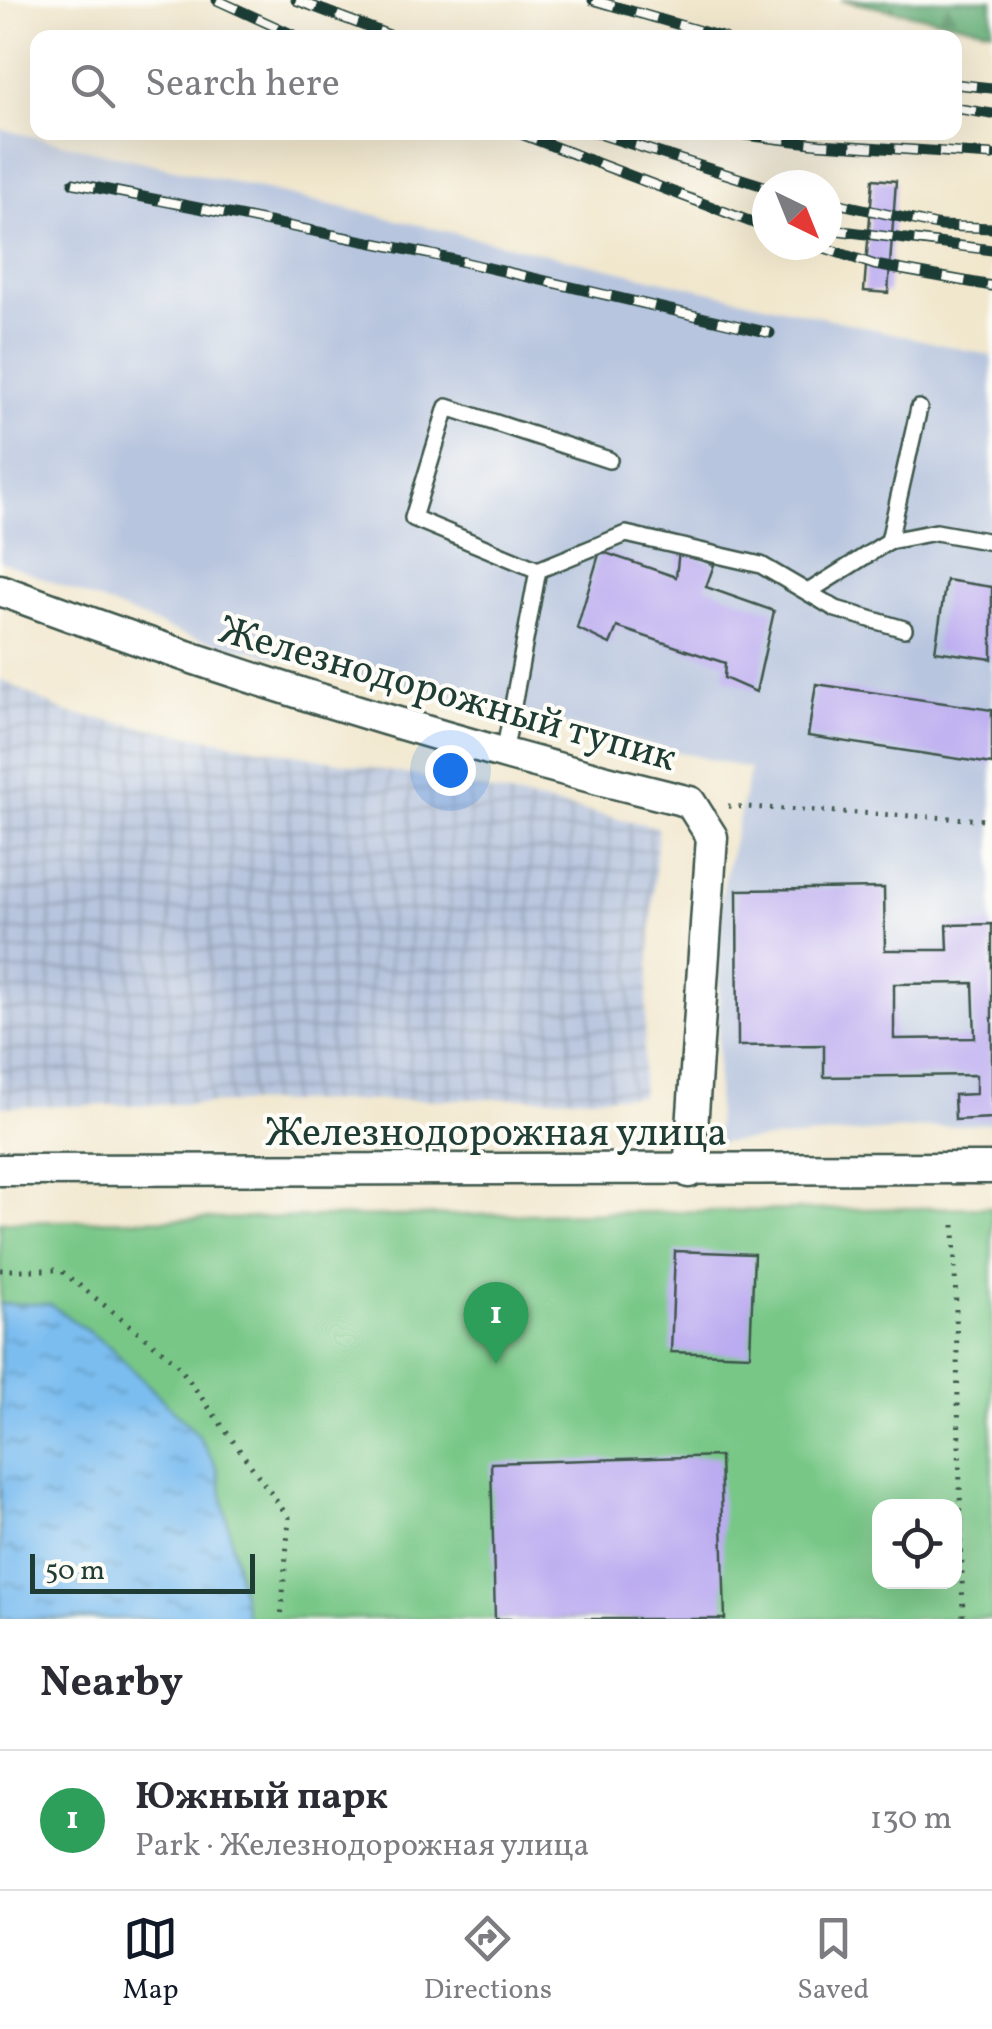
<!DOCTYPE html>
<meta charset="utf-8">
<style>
:root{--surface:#fff;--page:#f2f2f3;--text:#2b2b33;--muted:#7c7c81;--line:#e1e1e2;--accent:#111827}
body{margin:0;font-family:Vollkorn,serif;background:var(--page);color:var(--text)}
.controls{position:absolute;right:30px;bottom:30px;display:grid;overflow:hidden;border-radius:20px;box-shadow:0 10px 40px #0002}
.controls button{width:90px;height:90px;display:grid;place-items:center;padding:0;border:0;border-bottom:2px solid var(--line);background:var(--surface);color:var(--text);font:50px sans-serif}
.compass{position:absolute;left:752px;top:170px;width:90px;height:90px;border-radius:50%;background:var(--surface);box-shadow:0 10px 40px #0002;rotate:137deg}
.scale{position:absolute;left:30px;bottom:25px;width:225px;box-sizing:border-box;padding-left:10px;border:5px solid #1f3d34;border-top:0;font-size:28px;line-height:35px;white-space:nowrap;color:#1f3d34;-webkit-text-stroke:8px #fdfcf7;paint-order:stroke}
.you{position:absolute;left:450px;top:770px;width:35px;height:35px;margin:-25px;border:8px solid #fff;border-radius:50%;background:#1a73e8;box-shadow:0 0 0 15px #1a73e833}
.badge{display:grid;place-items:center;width:65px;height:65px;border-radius:50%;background:var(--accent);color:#fff;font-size:32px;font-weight:700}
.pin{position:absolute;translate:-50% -82px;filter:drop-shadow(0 2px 5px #0008)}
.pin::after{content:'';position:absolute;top:52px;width:35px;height:30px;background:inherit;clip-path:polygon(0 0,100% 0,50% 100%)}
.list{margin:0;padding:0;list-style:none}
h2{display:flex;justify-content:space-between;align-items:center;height:130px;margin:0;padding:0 40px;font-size:42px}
h2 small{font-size:32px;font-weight:400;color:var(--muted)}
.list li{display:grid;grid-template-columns:65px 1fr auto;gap:30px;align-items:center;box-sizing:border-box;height:140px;padding:0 40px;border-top:2px solid var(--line)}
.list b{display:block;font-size:38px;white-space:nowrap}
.list p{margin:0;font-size:32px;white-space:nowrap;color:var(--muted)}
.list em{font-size:32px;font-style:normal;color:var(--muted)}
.icon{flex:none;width:55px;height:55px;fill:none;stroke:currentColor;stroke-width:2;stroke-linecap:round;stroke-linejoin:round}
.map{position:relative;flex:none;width:992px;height:1619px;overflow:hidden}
.search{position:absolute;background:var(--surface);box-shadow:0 10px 40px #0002;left:30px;right:30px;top:30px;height:110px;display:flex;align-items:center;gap:25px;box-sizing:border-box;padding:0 35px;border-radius:20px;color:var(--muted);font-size:38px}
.sheet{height:270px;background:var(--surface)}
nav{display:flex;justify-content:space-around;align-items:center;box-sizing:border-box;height:140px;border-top:2px solid var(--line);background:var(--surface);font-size:28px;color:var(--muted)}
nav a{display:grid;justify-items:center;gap:5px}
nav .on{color:var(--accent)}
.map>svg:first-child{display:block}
</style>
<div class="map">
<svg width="992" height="1619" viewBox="0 0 992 1619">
<defs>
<pattern id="industrial-grid" width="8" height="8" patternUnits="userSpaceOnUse" patternTransform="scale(2.5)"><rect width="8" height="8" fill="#b7c5de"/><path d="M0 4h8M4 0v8" fill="none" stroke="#94a1b5"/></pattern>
<pattern id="forest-firs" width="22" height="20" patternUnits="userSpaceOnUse" patternTransform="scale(2.5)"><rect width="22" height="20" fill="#62ac74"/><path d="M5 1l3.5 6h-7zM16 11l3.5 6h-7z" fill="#508d60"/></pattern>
<pattern id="water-ripples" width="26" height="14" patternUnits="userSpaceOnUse" patternTransform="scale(2.5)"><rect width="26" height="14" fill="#7bbdf0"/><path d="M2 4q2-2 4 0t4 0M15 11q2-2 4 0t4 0" fill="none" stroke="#649bc3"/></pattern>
</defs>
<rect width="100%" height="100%" fill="#fdfcf7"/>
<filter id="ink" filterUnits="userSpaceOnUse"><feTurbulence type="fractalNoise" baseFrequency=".01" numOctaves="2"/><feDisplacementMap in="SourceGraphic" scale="20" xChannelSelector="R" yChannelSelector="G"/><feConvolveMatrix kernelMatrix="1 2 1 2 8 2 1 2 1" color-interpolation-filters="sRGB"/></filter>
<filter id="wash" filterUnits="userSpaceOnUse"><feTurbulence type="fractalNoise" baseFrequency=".0048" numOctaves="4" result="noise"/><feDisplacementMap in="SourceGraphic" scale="40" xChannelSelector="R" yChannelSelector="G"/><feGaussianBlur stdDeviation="2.25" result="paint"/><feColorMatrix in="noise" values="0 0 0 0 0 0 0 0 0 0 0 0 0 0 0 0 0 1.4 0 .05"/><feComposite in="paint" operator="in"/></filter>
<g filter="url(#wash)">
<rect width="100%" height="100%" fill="#f1e7cd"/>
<!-- industrial -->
<polygon fill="url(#industrial-grid)" points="0,679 67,713 444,781 658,827 641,1096 0,1107"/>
<!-- railway -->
<polygon fill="#b7c5de" points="0,129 992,356 992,1123 716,1143 721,896 750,769 184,635 0,561"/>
<!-- forest -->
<polygon fill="url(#forest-firs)" stroke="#407454" stroke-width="2.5" points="841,0 992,0 992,30"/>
<!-- park -->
<path fill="#78c787" stroke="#4c825e" stroke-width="2.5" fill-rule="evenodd" d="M992 1207V1619H0V1222ZM880 1506H954V1582H880Z"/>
<!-- water -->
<polygon fill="url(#water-ripples)" stroke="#4d7d92" stroke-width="2.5" points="0,1304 50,1304 111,1348 198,1435 217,1468 247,1619 0,1619"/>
<g id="blocks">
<!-- building -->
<g fill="#bbabf0" fill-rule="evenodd">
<polygon points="873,179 896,181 888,293 864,291"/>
<polygon points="679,550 714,565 706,587 774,611 756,692 724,678 725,663 617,627 610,644 577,628 600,551 676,577"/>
<polygon points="946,580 992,587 992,659 935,651"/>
<polygon points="816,684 992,710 992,764 808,736"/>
<path d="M884 888 885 950H948L947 925 992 924V1118L955 1120 954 1095 976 1094V1075L824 1077V1045L738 1046 737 890ZM973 983 975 1038 894 1039V984Z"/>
<polygon points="675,1251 754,1254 750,1355 671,1352"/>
<polygon points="720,1456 725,1619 495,1619 491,1463"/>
</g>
</g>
</g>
<g filter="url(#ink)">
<use href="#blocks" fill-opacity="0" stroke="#3e564b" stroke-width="2.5"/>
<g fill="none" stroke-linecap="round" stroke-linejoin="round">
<!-- service casing -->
<g stroke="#3e564b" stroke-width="20">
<g id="service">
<polyline points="889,541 936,532 992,542"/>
<polyline points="538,570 413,518 447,407 609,460"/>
<polyline points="808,592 889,541 919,408"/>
<polyline points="504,754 538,570 626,534 761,565 836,609 904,629"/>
</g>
</g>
<!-- minor casing -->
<g stroke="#3e564b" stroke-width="35">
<g id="minor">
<path d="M0 590C226 674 456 745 690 802L712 837 689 1172"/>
<polyline points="0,1170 992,1168"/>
</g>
</g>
<!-- path -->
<g stroke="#3e564b" stroke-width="5" stroke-dasharray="2.5 8" stroke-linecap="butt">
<polyline points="728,806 987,820"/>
<polyline points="954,1225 963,1619"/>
<polyline points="0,1270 60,1270 175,1361 289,1518 281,1619"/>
</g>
<!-- service -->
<use href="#service" stroke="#fff" stroke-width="15"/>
<!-- minor -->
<use href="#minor" stroke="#fff" stroke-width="30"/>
<!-- rail casing -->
<g stroke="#1f3d34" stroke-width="11">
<g id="rail">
<polyline points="217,0 300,38"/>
<polyline points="296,0 397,38"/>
<polyline points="593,0 725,38"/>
<polyline points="954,84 992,88"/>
<polyline points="954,108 992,114"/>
<polyline points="516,132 767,228"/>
<polyline points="593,132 767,187"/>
<polyline points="720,132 820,144 992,155"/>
<polyline points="73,183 429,254 770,333"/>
<polyline points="827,201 941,226 992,228"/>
<polyline points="827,229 992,250"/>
<polyline points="816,245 875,265 992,286"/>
</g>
</g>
<!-- rail -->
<use href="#rail" stroke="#fdfcf7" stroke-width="8" stroke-dasharray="22" stroke-linecap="butt"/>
</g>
</g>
<g text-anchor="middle" stroke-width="8" stroke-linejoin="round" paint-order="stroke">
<!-- street labels -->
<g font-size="40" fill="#1f3d34" stroke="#fdfcf7">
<text transform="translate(448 692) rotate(16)" y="14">Железнодорожный тупик</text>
<text x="496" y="1145">Железнодорожная улица</text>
</g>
</g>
</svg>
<div class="controls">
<button><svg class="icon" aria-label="locate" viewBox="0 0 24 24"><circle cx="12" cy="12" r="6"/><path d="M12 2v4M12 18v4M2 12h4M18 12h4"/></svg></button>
</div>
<svg class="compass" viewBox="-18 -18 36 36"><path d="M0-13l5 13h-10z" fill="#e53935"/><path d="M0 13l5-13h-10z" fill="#7c7c81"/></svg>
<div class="scale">50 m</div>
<div class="you"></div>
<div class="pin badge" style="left:496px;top:1364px;background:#2e9e5b">1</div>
<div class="search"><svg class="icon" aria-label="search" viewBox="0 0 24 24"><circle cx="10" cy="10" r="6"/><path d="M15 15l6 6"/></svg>Search here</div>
</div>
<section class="sheet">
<h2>Nearby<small></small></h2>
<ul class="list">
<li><span class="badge" style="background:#2e9e5b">1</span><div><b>Южный парк</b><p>Park · Железнодорожная улица</p></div><em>130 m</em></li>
</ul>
</section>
<nav>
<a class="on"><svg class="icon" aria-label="map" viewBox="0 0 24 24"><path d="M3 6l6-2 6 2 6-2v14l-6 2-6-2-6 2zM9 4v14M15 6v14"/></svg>Map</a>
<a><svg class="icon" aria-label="directions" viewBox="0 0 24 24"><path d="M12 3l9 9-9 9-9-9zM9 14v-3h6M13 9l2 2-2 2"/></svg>Directions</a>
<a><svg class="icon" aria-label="saved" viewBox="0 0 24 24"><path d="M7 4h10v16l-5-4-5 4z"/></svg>Saved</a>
</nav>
